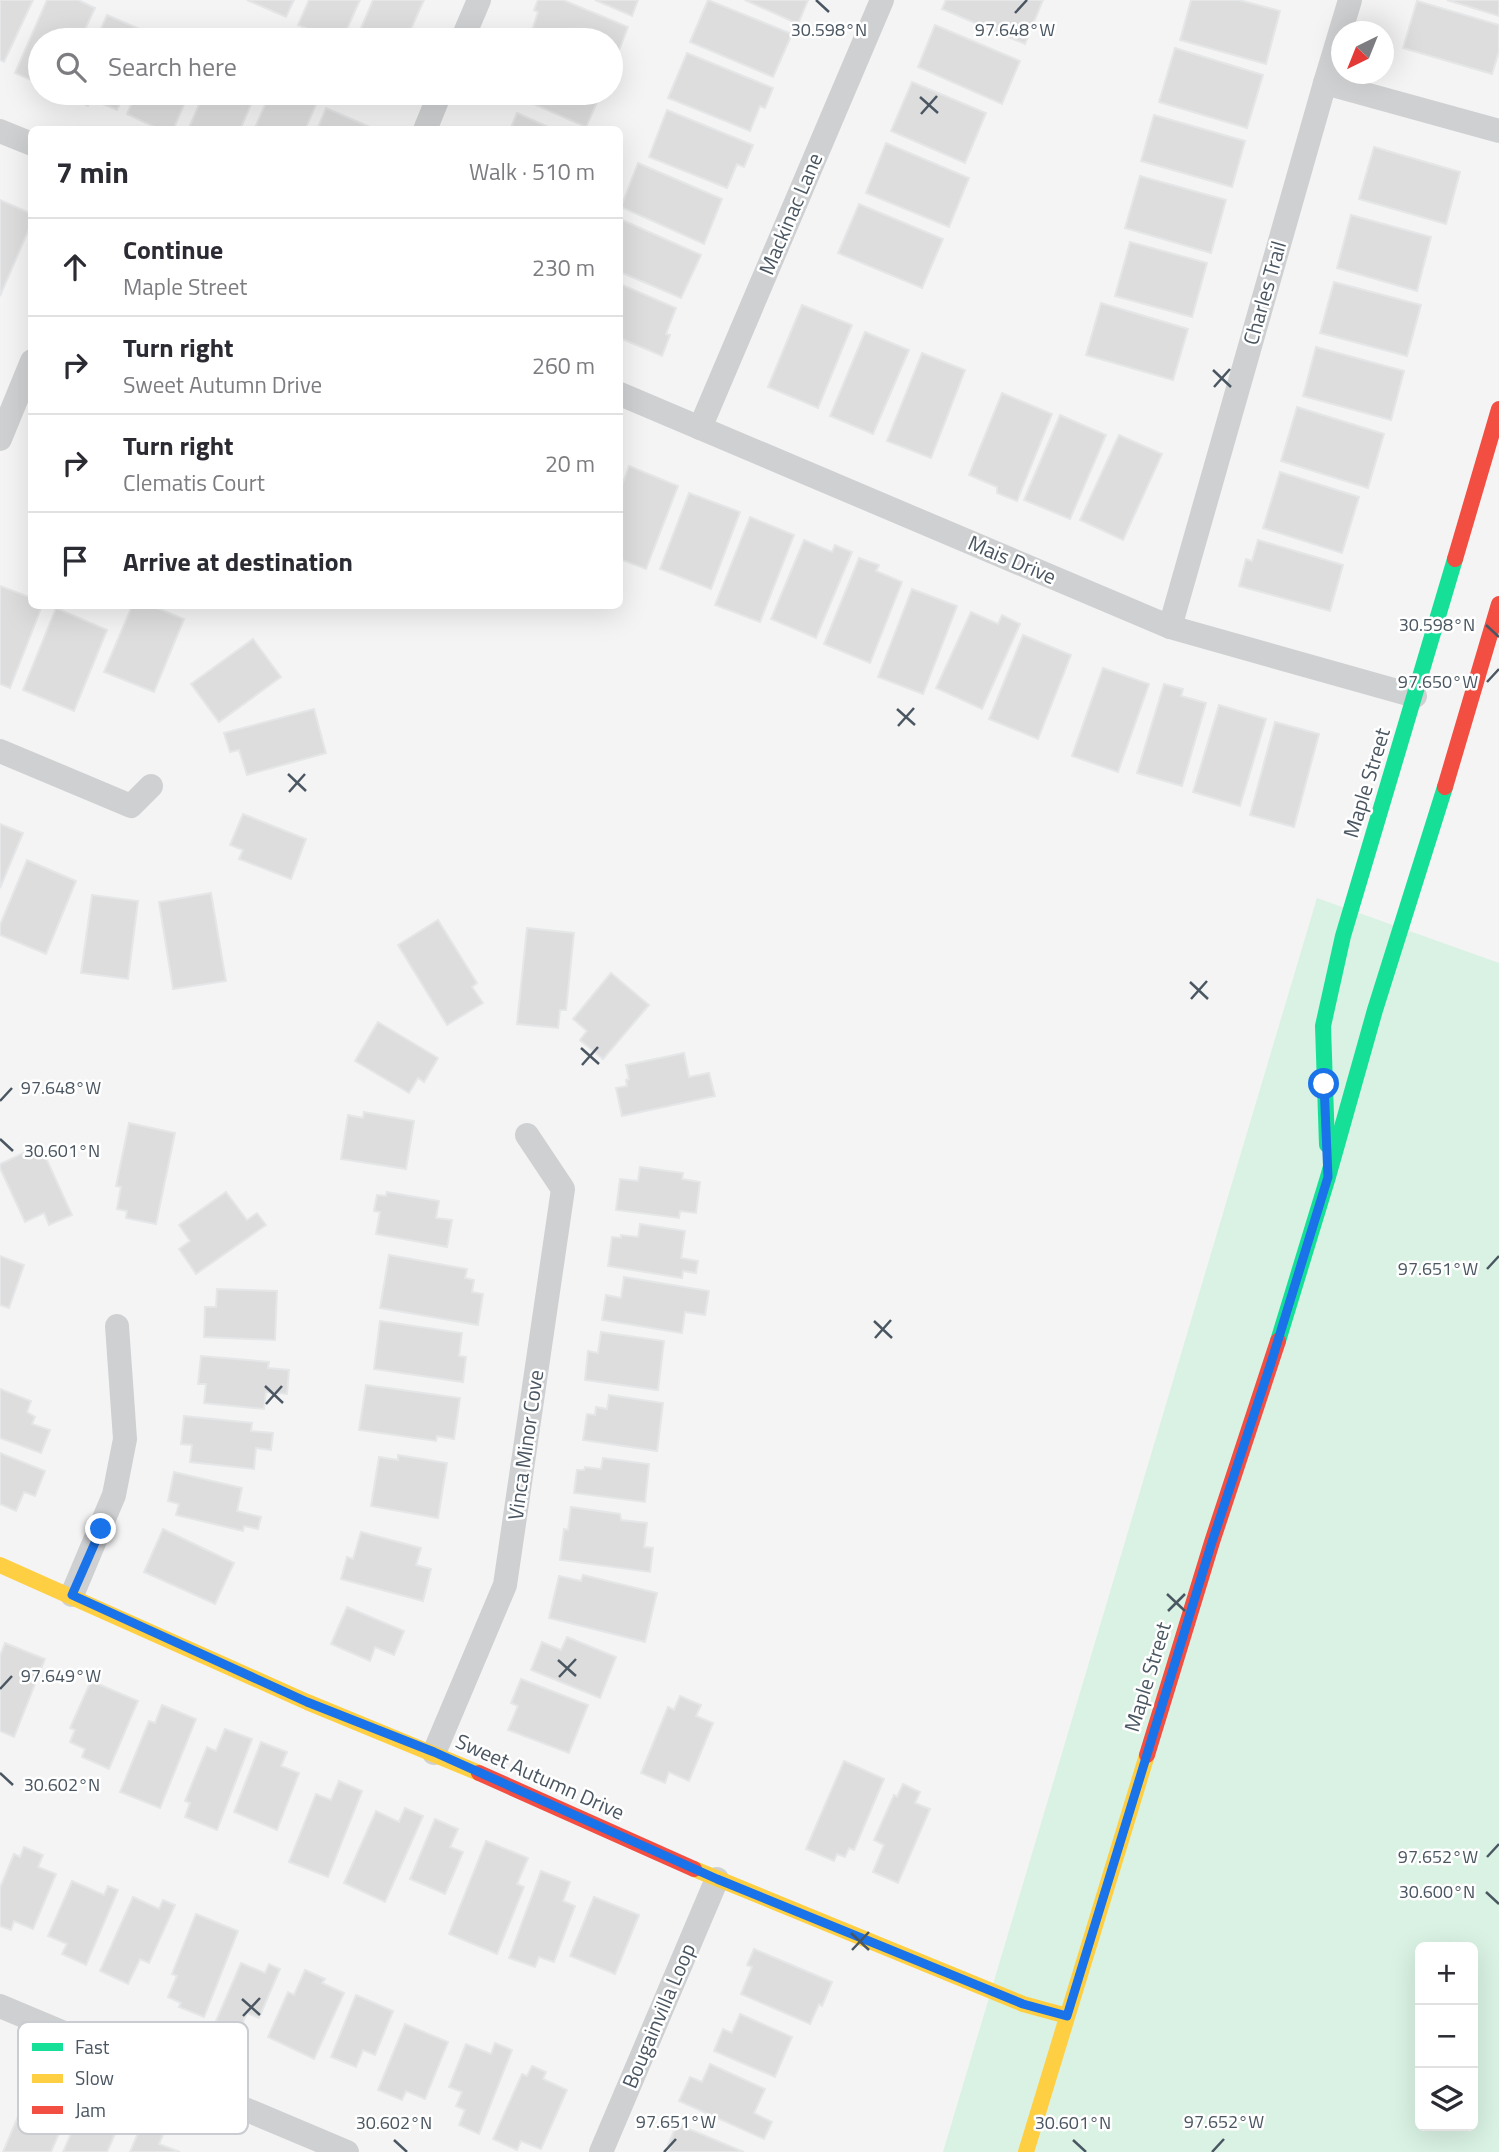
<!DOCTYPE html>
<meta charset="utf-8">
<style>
:root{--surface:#fff;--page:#f2f2f3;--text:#2b2b33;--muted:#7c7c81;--line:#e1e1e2}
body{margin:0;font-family:"Titillium Web",sans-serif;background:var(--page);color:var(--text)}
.controls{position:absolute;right:21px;bottom:21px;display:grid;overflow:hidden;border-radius:10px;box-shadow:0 7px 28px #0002}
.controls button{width:63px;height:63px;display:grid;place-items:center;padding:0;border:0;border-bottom:2px solid var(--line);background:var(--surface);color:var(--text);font:35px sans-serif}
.compass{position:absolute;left:1331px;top:21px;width:63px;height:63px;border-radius:50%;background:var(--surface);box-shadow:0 7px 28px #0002;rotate:223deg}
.stop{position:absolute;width:21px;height:21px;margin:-16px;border:5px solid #1a73e8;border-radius:50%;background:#fff}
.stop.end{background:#1a73e8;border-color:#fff;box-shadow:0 2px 7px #0008}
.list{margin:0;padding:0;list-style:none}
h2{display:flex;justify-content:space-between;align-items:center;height:91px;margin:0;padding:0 28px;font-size:30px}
h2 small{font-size:23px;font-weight:400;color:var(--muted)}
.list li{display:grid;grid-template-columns:46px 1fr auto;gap:21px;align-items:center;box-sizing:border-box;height:98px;padding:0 28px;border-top:2px solid var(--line)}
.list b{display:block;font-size:26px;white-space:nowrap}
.list p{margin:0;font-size:23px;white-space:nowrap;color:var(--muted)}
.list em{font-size:23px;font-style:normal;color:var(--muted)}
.icon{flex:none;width:38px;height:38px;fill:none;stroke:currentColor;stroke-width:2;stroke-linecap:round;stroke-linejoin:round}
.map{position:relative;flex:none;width:1499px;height:2152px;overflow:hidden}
.search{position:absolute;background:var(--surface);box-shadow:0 7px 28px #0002;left:28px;top:28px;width:595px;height:77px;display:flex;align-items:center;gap:18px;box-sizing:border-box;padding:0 24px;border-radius:38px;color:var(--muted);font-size:26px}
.panel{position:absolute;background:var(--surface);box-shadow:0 7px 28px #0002;left:28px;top:126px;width:595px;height:483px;border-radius:10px}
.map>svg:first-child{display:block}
</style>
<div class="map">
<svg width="1499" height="2152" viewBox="0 0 1499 2152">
<rect width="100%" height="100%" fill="#f4f4f4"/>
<!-- green -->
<path fill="#d9f2e3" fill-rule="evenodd" d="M1317 898 1499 963V2152H943ZM1420 1947H1473V2126H1420Z"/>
<!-- building -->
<g fill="#ddddde" stroke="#e5e6e7" stroke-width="2">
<polygon points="0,0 33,0 4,62 0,60"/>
<polygon points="47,0 78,0 95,8 80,40 40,40 40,75 34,72 31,80 15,73"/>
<polygon points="247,0 294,0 286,17"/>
<polygon points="309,0 360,0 342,40 333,40 298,25"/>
<polygon points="373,0 424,0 406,40 356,40"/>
<polygon points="538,0 563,0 628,27 611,71 611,40 537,40 530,37 538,12 534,10"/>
<polygon points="595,0 638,0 632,16"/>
<polygon points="708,0 792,34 773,77 690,42"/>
<polygon points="745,0 808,0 798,24"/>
<polygon points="946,0 1043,0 1025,44 942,9"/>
<polygon points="1191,0 1239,0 1280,11 1266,64 1180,40"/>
<polygon points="1447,0 1499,0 1499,16"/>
<polygon points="1417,1 1499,25 1499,51 1492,74 1403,48"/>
<polygon points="107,15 151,34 148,40 96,40"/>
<polygon points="935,25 1020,61 1002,104 918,67"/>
<polygon points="163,31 183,40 159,40"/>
<polygon points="1175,48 1263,75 1247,128 1159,102"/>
<polygon points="687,53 773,88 765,108 760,106 750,131 668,98"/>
<polygon points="912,82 986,113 965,163 891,131"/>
<polygon points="73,93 125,93 117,110 91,99 88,106 71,98"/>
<polygon points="136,93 189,93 173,130 161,130 127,114"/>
<polygon points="204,93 256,93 240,130 188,130"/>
<polygon points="270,93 321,93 305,130 254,130"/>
<polygon points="511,93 601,93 586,127 511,94"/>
<polygon points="326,108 372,128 372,130 317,130"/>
<polygon points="667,110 753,145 744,167 737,164 727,188 649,157"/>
<polygon points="517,113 555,130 510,130"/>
<polygon points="1154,115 1245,141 1232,187 1141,161"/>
<polygon points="886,143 969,178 949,227 866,193"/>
<polygon points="1374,147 1460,172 1446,224 1359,199"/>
<polygon points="638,163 722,199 704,244 621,207"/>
<polygon points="1140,176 1226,200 1211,253 1125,228"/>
<polygon points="0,200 32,214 32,222 0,296"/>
<polygon points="859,204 943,239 922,288 838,253"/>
<polygon points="1351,215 1431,237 1417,291 1337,268"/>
<polygon points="620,219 701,255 681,298 620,272"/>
<polygon points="1130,242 1207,263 1192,317 1115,296"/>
<polygon points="1334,282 1421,305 1407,356 1320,333"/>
<polygon points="620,284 676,308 666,334 670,335 662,356 620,338"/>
<polygon points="1101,303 1188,329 1173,380 1086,355"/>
<polygon points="802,305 852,325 818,408 768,387"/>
<polygon points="865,332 909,350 873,434 830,416"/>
<polygon points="1316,347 1404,371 1391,420 1303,396"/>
<polygon points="922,353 965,370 931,458 887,441"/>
<polygon points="1002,393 1052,414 1017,501 997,493 997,487 969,475"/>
<polygon points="1297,407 1384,434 1368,488 1281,461"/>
<polygon points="1060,415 1106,435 1070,519 1024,500"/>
<polygon points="1119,435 1162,454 1123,540 1080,520"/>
<polygon points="629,466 678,486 646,569 620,559 620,491"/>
<polygon points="1280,472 1359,497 1342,553 1263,528"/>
<polygon points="689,493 740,512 711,589 660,569"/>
<polygon points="750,517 794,535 760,622 715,605"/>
<polygon points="804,540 832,552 835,545 852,552 816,638 771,619"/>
<polygon points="1258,540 1343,565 1330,611 1239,586 1246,559 1252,561"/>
<polygon points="859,558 879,565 876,571 902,582 870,663 824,644"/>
<polygon points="0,586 32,598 32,606 42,606 10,688 0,684"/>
<polygon points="912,589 957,606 923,694 878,677"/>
<polygon points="132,606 152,606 184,619 154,692 104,672"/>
<polygon points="56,608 107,630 74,711 23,690"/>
<polygon points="971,612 998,624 1002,615 1020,624 982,709 936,688"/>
<polygon points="1023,635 1071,655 1038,739 989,719"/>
<polygon points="253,639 281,677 219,722 191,684"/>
<polygon points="1103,668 1149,684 1118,772 1072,756"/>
<polygon points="1164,684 1183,689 1181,696 1206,703 1182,786 1137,773"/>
<polygon points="1219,705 1266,719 1240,806 1193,792"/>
<polygon points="314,709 326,753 247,775 239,750 230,752 224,733"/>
<polygon points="1275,722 1319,734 1294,827 1250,815"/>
<polygon points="243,814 306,839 291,879 239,859 243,850 230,845"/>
<polygon points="0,824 23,833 0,888"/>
<polygon points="27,860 76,881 46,954 0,935 0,925"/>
<polygon points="211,893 226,981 173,989 159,902"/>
<polygon points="92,895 138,901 128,979 81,973"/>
<polygon points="438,920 477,983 472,987 483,1003 447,1025 398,945"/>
<polygon points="527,928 574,933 566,1010 560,1010 558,1028 517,1024"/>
<polygon points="611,973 649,1005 603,1059 580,1040 587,1031 573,1019"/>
<polygon points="378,1022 438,1058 424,1082 418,1078 409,1093 355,1061"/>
<polygon points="684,1053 689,1077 709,1073 715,1096 622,1116 616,1088 627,1086 626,1080 629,1079 626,1065"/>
<polygon points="364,1112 414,1121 406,1169 341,1159 348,1115 363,1118"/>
<polygon points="129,1123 175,1133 156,1224 126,1218 127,1211 117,1209 121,1187 116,1186"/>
<polygon points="40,1145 72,1215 49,1225 44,1213 25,1222 0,1168 0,1164"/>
<polygon points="640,1167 683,1173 682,1179 700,1182 696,1213 680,1211 679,1218 616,1210 620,1179 638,1181"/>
<polygon points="226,1192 247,1220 257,1213 266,1225 196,1274 179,1249 190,1241 179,1225"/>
<polygon points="387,1192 439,1201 436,1218 452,1220 447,1247 376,1234 380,1212 374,1211 377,1195 386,1196"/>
<polygon points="640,1224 685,1231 681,1258 698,1261 696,1273 683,1271 682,1278 608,1266 612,1237 621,1238 621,1235 638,1237"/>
<polygon points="389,1255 467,1269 465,1278 474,1280 472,1292 483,1294 478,1325 380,1308"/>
<polygon points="0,1256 24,1265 9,1308 0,1305"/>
<polygon points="624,1277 709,1291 705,1315 685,1312 682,1333 602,1320 606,1295 621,1298"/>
<polygon points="217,1289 277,1291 275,1340 204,1337 205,1307 216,1307"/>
<polygon points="380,1321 462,1333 459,1356 466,1357 463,1382 374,1369"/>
<polygon points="601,1332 664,1341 658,1390 585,1380 588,1351 598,1353"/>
<polygon points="201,1356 269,1362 268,1368 289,1370 287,1394 266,1392 264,1409 204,1403 206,1384 198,1384"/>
<polygon points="366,1385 460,1398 454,1439 437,1436 436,1441 359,1430"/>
<polygon points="0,1389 31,1401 27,1412 35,1417 32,1424 50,1430 41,1453 0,1438"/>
<polygon points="609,1395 663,1403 657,1451 583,1440 587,1414 595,1415 596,1407 607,1409"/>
<polygon points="184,1416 252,1423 251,1431 273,1433 271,1450 256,1448 254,1469 190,1462 192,1445 181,1444"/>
<polygon points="0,1453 45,1471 35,1496 24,1492 16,1511 0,1504"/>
<polygon points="398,1455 447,1463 438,1518 371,1506 379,1457 398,1460"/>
<polygon points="603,1458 649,1464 645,1502 574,1493 577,1470 584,1470 585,1467 601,1469"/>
<polygon points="174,1472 242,1488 237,1511 261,1517 258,1529 244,1526 243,1531 176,1515 179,1504 168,1501"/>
<polygon points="571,1507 620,1514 621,1520 647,1523 644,1547 653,1548 650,1572 560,1560 564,1529 568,1530"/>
<polygon points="163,1529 234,1563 215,1604 144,1572"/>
<polygon points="361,1532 421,1548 416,1565 431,1569 423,1601 341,1579 347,1557 353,1559"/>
<polygon points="583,1575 657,1593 645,1642 549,1618 559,1576 581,1581"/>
<polygon points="347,1607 404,1631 394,1655 375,1647 370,1661 331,1644"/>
<polygon points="567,1637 616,1657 600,1698 531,1670 542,1642 561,1650"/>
<polygon points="5,1643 45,1659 14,1737 0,1731 0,1656"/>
<polygon points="521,1679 588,1705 569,1753 508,1730 518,1706 511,1703"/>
<polygon points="91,1681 138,1701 109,1769 82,1757 85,1749 70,1742 75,1730 70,1728"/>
<polygon points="680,1696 701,1705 696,1716 713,1723 689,1781 669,1772 665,1783 641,1773 668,1707 674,1710"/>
<polygon points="162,1705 196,1719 160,1808 120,1792 149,1721 155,1723"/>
<polygon points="225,1729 252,1739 217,1830 185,1817 190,1803 185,1801 207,1747 216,1751"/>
<polygon points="261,1742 287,1752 281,1766 299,1773 277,1830 234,1812"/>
<polygon points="844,1761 884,1779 854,1850 849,1848 845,1857 837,1854 834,1861 806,1849"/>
<polygon points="339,1781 362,1791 328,1877 289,1862 316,1794 331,1800"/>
<polygon points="903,1784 920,1792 915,1803 930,1809 898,1883 873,1872 884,1845 874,1840 894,1795 897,1797"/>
<polygon points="405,1808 423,1816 385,1902 344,1883 376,1811 399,1822"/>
<polygon points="435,1819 458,1829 450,1847 463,1852 445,1894 410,1879"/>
<polygon points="486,1841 528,1858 517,1884 524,1887 497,1954 449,1934"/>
<polygon points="24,1847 43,1855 38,1867 56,1874 33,1929 14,1921 11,1930 0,1926 0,1888 14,1854 20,1857"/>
<polygon points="541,1871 570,1882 563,1901 575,1906 554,1962 539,1957 535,1967 509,1958"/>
<polygon points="72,1881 104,1895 108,1886 118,1890 86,1965 62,1954 67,1944 48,1936"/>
<polygon points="133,1897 159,1909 163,1900 175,1905 149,1963 140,1959 128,1984 100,1971"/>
<polygon points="594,1897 639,1915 615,1974 570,1956"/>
<polygon points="196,1914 238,1931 204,2017 179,2007 181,2003 168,1997 177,1976 172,1974"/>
<polygon points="754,1949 832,1982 822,2006 819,2004 810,2024 741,1994 752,1967 747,1965"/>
<polygon points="241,1963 265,1973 269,1964 280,1969 259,2018 247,2013 239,2031 216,2021"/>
<polygon points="305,1970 325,1979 322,1983 344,1993 314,2059 268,2037 288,1992 294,1995"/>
<polygon points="356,1995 393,2011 375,2055 363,2050 356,2067 331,2057"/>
<polygon points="740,2014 792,2037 775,2077 714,2051 723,2029 732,2033"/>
<polygon points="405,2024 448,2042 425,2099 406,2091 402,2100 378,2090"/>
<polygon points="495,2043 512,2050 479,2134 459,2125 465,2110 456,2106 462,2092 449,2087 466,2044 491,2054"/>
<polygon points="710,2064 765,2089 754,2113 772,2122 764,2139 679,2101 690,2077 702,2082"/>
<polygon points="532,2066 546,2072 543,2079 567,2090 541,2149 521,2141 517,2150 493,2139 522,2074 527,2076"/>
<polygon points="33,2081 74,2099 51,2152 3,2152"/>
<polygon points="83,2106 107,2117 102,2128 115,2134 107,2152 63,2152"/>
<polygon points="677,2124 744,2152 669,2152 671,2146 668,2145"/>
<polygon points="141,2126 163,2135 159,2144 180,2152 130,2152"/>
</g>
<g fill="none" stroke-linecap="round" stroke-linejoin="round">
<!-- street -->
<g stroke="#ced0d2" stroke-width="24">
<polyline points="462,40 479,0"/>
<polyline points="1325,83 1499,131"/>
<polyline points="425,130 440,93"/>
<polyline points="0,131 32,144"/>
<polyline points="620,394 1170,627 1415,696"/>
<polyline points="700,428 882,0"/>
<polyline points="0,439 32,361"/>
<polyline points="1170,627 1325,83 1350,0"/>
<polyline points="0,751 131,806 151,786"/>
<polyline points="72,1595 114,1495 125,1439 117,1326"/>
<polyline points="434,1753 505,1585 563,1189 527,1135"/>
<polyline points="0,2006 347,2152"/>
<polyline points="601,2152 717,1879"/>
</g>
<!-- fast -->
<g stroke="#16e098" stroke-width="16">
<polyline points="1327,1145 1323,1026 1343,936 1455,559"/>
<polyline points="1278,1341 1328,1177 1375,1010 1445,787"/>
</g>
<!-- slow -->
<g stroke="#ffcf43" stroke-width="16">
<polyline points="0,1565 307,1702 479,1773"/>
<polyline points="694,1869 1023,2004 1067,2016"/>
<polyline points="1026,2152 1147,1755"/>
</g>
<!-- jam -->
<g stroke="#f24e42" stroke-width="16">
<polyline points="1455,559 1499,409"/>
<polyline points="1445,787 1499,604"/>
<polyline points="1147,1755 1212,1542 1278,1341"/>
<polyline points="479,1773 694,1869"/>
</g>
</g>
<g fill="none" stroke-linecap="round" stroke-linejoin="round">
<!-- route -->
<polyline stroke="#1a73e8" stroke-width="9" points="101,1529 72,1595 307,1702 434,1752 717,1879 1023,2004 1067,2016 1212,1542 1271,1363 1328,1177 1324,1084"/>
</g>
<!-- ticks -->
<path fill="none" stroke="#4a5661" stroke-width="2.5" d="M816 0 829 12M1015 13 1027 0M920 97 938 113M921 114 937 96M1213 370 1231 387M1214 387 1230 369M1486 625 1499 637M1487 682 1499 669M897 709 915 725M898 726 914 708M288 774 306 791M289 792 305 774M1190 982 1208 999M1191 999 1207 981M581 1048 599 1064M582 1065 598 1047M0 1101 12 1088M0 1139 13 1151M1487 1269 1499 1256M874 1321 892 1338M875 1338 891 1320M265 1386 283 1403M266 1404 282 1386M1167 1594 1185 1611M1168 1611 1185 1594M558 1660 576 1676M559 1677 576 1659M0 1689 12 1676M0 1773 13 1785M1487 1857 1499 1844M1486 1892 1499 1904M851 1933 869 1950M852 1950 869 1932M242 1999 260 2015M243 2016 260 1998M394 2140 407 2152M1073 2140 1086 2152M664 2152 676 2139M1212 2152 1224 2139"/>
<g text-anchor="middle" stroke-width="5" stroke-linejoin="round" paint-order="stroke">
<!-- street labels -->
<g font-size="21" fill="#4a5661" stroke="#fff">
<text transform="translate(791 214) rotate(-67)" y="7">Mackinac Lane</text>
<text transform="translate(1265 293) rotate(-74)" y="7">Charles Trail</text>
<text transform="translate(1012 560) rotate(23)" y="7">Mais Drive</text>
<text transform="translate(1367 783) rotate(-73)" y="7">Maple Street</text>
<text transform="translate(526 1445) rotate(-82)" y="7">Vinca Minor Cove</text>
<text transform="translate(1148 1677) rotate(-73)" y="7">Maple Street</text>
<text transform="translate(540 1777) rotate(24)" y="7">Sweet Autumn Drive</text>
<text transform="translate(659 2016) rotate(-67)" y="7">Bougainvilla Loop</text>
</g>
</g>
<!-- legend -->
<rect x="18" y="2022" width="230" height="112" rx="10" fill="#fff" stroke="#c9ccd0" stroke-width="2"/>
<rect x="32" y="2043" width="31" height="8" fill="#16e098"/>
<rect x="32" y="2074" width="31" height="9" fill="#ffcf43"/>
<rect x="32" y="2106" width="31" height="8" fill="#f24e42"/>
<g font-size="19" fill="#4a5661">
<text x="75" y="2054">Fast</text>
<text x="75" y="2085">Slow</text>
<text x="75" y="2117">Jam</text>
</g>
<g font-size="18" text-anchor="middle" fill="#4a5661" stroke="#fff" stroke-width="5" stroke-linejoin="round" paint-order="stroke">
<text x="829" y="36">30.598°N</text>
<text x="1015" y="36">97.648°W</text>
<text x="1437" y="631">30.598°N</text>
<text x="1438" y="688">97.650°W</text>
<text x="61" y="1094">97.648°W</text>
<text x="62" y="1157">30.601°N</text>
<text x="1438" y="1275">97.651°W</text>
<text x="61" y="1682">97.649°W</text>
<text x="62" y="1791">30.602°N</text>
<text x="1438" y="1863">97.652°W</text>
<text x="1437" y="1898">30.600°N</text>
<text x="676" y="2128">97.651°W</text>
<text x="1224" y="2128">97.652°W</text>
<text x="394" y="2129">30.602°N</text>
<text x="1073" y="2129">30.601°N</text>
</g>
</svg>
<div class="controls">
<button>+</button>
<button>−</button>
<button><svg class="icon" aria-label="layers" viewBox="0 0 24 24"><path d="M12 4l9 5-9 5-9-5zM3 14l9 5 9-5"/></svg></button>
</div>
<svg class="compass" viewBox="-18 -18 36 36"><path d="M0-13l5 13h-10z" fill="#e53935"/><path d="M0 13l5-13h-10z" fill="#7c7c81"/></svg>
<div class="stop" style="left:1324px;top:1084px"></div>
<div class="stop end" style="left:101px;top:1529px"></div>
<div class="search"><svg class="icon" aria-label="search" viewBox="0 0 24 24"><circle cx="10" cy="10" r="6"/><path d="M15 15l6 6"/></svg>Search here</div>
<section class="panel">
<h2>7 min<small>Walk · 510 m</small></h2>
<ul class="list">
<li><svg class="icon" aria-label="ahead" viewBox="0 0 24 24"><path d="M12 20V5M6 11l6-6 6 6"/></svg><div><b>Continue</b><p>Maple Street</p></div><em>230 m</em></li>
<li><svg class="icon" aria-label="right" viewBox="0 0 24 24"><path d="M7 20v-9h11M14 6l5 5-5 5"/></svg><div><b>Turn right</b><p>Sweet Autumn Drive</p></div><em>260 m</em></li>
<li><svg class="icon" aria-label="right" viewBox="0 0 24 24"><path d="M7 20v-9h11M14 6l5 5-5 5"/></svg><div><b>Turn right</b><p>Clematis Court</p></div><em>20 m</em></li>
<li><svg class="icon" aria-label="arrive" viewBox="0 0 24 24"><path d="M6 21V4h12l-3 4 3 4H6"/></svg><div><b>Arrive at destination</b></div></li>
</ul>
</section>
</div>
